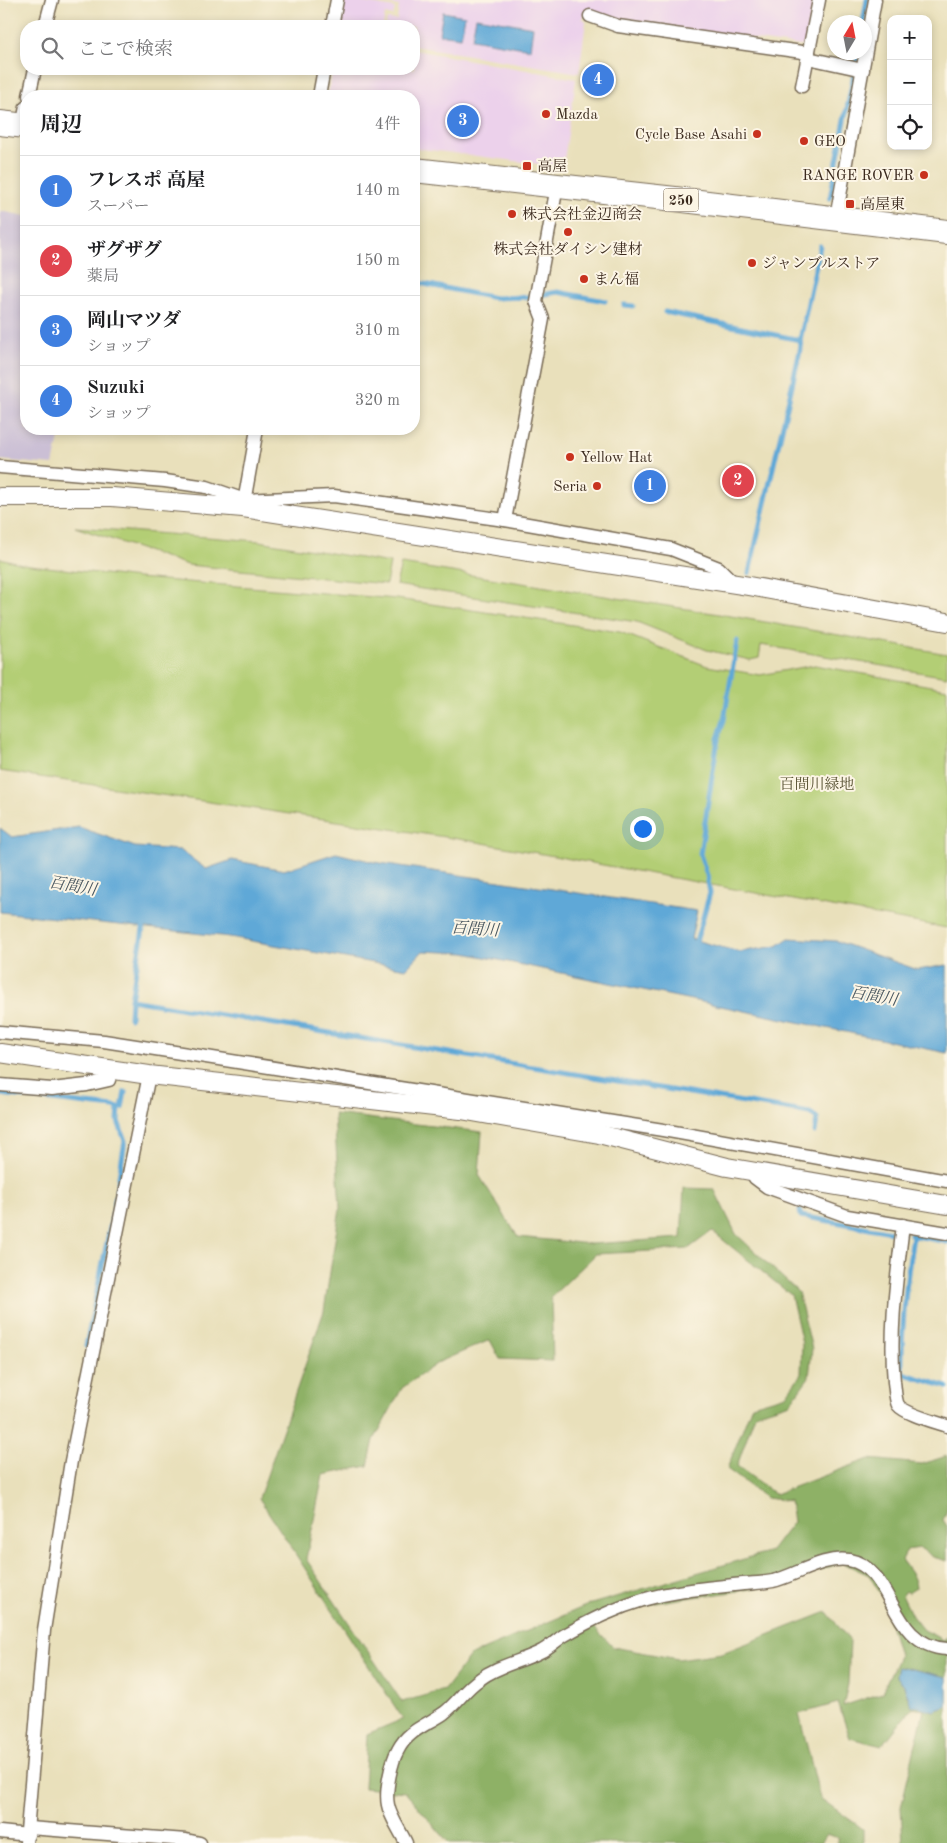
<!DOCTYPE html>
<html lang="ja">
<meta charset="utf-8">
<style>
:root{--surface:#fff;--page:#f6f6f6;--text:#202124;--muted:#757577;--line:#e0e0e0;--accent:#c8321e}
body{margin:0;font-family:"Old Standard TT","Noto Serif JP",serif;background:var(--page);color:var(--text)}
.controls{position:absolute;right:15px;top:15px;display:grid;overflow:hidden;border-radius:10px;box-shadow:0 2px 8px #0003}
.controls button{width:45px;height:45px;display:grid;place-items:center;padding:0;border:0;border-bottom:1px solid var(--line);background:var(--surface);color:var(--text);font:25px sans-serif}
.compass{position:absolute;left:827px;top:15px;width:45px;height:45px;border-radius:50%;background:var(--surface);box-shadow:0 2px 8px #0003;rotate:10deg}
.you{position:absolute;left:642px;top:828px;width:18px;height:18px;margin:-12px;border:4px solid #fff;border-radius:50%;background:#1a73e8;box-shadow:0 0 0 8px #1a73e833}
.badge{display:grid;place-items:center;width:32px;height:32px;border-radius:50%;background:var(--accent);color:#fff;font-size:16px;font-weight:700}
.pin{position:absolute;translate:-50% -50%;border:2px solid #fff;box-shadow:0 1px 5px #0006}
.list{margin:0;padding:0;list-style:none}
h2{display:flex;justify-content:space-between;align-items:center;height:65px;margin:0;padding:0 20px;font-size:21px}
h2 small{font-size:16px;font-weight:400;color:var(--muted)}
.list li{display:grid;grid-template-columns:32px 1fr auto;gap:15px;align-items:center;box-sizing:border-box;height:70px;padding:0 20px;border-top:1px solid var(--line)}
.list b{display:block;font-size:19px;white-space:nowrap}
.list p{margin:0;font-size:16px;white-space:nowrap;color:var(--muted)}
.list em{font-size:16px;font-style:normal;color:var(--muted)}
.icon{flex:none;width:28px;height:28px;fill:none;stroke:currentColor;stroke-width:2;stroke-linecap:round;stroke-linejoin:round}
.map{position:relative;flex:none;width:947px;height:1843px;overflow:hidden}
.search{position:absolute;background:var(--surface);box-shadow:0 2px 8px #0003;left:20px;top:20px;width:400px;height:55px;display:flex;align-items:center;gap:12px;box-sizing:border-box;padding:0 18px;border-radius:20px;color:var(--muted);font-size:19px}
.panel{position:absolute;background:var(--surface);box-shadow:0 2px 8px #0003;left:20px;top:90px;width:400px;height:345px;border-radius:20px}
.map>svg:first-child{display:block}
</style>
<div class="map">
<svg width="947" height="1843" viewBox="0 0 947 1843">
<rect width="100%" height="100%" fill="#fcf5e5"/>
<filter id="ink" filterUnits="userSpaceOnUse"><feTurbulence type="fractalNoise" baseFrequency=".02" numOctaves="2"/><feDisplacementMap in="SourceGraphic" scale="10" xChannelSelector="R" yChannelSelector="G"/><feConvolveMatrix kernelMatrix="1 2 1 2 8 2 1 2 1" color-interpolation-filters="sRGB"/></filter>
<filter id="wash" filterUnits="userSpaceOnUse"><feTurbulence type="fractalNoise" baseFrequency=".0096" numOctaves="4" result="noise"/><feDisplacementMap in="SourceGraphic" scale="20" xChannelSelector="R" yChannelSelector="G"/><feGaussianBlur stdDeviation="1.12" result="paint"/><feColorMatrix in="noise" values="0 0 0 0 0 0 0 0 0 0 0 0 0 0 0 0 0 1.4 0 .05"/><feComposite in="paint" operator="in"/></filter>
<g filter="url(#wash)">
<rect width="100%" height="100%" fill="#e9e0bb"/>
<!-- built -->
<g fill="#ecd1eb">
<polygon points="345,0 349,0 395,8 393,16 385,14 383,26 340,26"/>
<polygon points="368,0 814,0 806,42 801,46 626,22 596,14 589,9 582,18 586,21 579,73 414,46 414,26 386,26 387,19 397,20 399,6"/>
<polygon points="414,50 576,79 563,167 414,148 414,96 328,96 333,69 414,69"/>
</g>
<!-- industrial -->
<polygon fill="#cbbfd5" points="0,211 26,216 26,429 61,429 53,465 0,460"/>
<!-- green -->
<g fill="#b3ce74" stroke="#777c49">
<polygon points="75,527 259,541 390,563 386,584 188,565"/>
<polygon points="0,558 22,564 138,578 397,599 620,632 707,666 760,675 815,665 947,689 947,928 472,841 0,771"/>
<polygon points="401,564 725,615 947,654 947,677 761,645 759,658 750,660 707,650 637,622 396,585"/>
</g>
<!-- forest -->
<path fill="#8eb166" stroke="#646e42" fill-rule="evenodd" d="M334 1114 482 1132 479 1175 518 1237 591 1244 681 1238 684 1188 714 1189 736 1234 798 1292 812 1349 809 1377 790 1403 755 1414 737 1466 775 1494 869 1459 922 1464 947 1456V1510L943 1520 947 1526V1561L933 1557 920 1548 907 1550 902 1560C908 1571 915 1575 916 1588L908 1593 905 1591 902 1595 912 1616 923 1630 943 1640 947 1635V1677L898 1666 896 1675 904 1686 908 1698 934 1711 947 1706V1843H903L901 1807 924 1710 912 1708 882 1746 850 1738 838 1703 799 1714 820 1798 863 1829V1843H837L838 1838 827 1834 821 1843H449L405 1792 364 1788 367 1734 403 1719 259 1498 324 1311 340 1208ZM712 1231 791 1295 802 1343 801 1374 786 1395 752 1405 727 1469 766 1498 790 1501 793 1522 771 1551 588 1605 471 1655 444 1690 402 1702 306 1559 323 1475 368 1466 374 1440 402 1388 439 1362 490 1340 500 1359 553 1361 551 1297 596 1254 688 1249ZM843 1563 869 1575 883 1598 899 1656 882 1693 843 1706 848 1684 850 1641 827 1612 722 1653 678 1659 613 1647 594 1627C640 1597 698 1599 750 1589 780 1584 813 1571 843 1563Z"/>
<!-- water -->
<g fill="#5fa8d7" stroke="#4d697a">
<polygon points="443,12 465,16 461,37 439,34"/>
<polygon points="476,17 533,27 530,49 472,39"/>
<polygon points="79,827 135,847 180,850 206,869 232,860 284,870 336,853 374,862 697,911 691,939 739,952 777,946 789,938 836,941 918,970 947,965 947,1053 465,953 423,951 406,969 230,937 0,912 0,828 12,837"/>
<polygon points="898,1666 947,1677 947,1706 934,1711 911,1705 904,1686 896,1675"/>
</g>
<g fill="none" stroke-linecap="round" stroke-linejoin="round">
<!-- stream -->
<g stroke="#5fa8d7" stroke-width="5">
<polyline points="863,22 867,0"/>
<polyline points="830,198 858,52"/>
<polyline points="414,282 495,298 527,297 558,292 605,301"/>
<polyline points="624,305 633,306"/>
<polyline points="665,312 800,340"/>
<polyline points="749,573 801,346 800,340 820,246"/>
<polyline points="695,945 710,893 707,875 700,854 718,739 724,720 737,641"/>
<polyline points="131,1000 810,1113 817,1118 815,1132"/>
<polyline points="130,1018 131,1000 144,923"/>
<polyline points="0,1094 122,1108 125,1092"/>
<polyline points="800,1210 801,1216 903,1234"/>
<polyline points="911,1235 947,1242"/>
<path d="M913 1236C906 1282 901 1327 902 1373L947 1387"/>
<polyline points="86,1346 114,1208 125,1141 118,1121 119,1108"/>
</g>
</g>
</g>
<g filter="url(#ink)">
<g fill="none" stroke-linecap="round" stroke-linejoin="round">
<!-- street casing -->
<g stroke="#786a55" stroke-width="15">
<g id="street">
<polyline points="590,16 618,26 809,53"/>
<polyline points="45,26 52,0"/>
<polyline points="332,26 337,0"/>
<polyline points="808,58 863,70"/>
<polyline points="802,86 819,0"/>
<polyline points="29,96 35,69"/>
<polyline points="319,96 324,69"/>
<polyline points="22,126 26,107"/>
<polyline points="836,218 875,0"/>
<polyline points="0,467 165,481 207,487 245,500 334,496 505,520 671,549 719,568 735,584"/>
<polyline points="243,508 257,429"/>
<polyline points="505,520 543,319 536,301 557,186"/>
<polyline points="0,1032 104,1041 181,1053 663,1130 947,1181"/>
<polyline points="0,1085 52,1089 87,1085 109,1080 111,1068"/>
<polyline points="751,1171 755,1178 767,1187 847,1216 947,1233"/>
<path d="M903 1225C897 1277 889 1329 894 1382 895 1388 895 1399 898 1405 905 1414 936 1422 947 1426"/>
<polyline points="29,1828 186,1840 200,1843"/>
<polyline points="0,1832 28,1835"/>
<polyline points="26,1843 44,1630 71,1461 149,1075"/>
<path d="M406 1843C401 1832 390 1817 388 1805 385 1792 391 1762 398 1750 408 1730 427 1725 444 1713 457 1703 466 1688 480 1679 498 1665 521 1662 542 1651 549 1647 556 1641 563 1636 591 1620 615 1608 646 1599 677 1590 711 1588 743 1584 753 1583 763 1583 773 1581 797 1575 823 1556 849 1560 895 1568 888 1646 947 1649"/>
</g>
</g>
<!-- secondary casing -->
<g stroke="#786a55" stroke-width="20">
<g id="secondary">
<polyline points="0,497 112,497 243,508 749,586 947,622"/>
<polyline points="0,1053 149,1075 461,1110 599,1134 727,1167 947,1205"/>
</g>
</g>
<!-- highway casing -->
<g stroke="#786a55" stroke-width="26">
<g id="highway">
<polyline points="0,123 26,126"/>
<polyline points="414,170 675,199 947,232"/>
</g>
</g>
<!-- street -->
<use href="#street" stroke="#fff" stroke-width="12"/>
<!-- secondary -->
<use href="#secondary" stroke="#fff" stroke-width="18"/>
<!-- highway -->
<use href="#highway" stroke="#fff" stroke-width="24"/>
</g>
</g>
<!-- markers -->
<g fill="#c8321e" stroke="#fcf5e5" stroke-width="2">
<circle cx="546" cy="114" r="5"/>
<circle cx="757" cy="134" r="5"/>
<circle cx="804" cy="141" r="5"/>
<rect x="522" y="161" width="10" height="10" rx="2.5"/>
<circle cx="924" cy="175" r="5"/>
<rect x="845" y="199" width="10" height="10" rx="2.5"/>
<circle cx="512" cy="214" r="5"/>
<circle cx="568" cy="232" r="5"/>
<circle cx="752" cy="263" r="5"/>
<circle cx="584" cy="279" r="5"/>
<circle cx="570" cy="457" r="5"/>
<circle cx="597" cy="486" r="5"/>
</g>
<g text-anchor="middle" stroke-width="4" stroke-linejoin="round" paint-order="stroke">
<!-- shield labels -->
<rect fill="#fcf5e5" stroke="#75675a" stroke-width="1" x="663.5" y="188.5" width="35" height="23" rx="4"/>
<g font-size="14" font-weight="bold" fill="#3b2a1e">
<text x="681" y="205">250</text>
</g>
<!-- poi labels -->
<g font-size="15" fill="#3b2a1e" stroke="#fcf5e5" text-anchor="start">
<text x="556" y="119">Mazda</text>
<text x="747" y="139" text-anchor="end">Cycle Base Asahi</text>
<text x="814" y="146">GEO</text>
<text x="537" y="171">高屋</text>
<text x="914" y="180" text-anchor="end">RANGE ROVER</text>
<text x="860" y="209">高屋東</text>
<text x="522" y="219">株式会社金辺商会</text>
<text x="568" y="254" text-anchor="middle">株式会社ダイシン建材</text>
<text x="762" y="268">ジャンブルストア</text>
<text x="594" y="284">まん福</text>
<text x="580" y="462">Yellow Hat</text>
<text x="587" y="491" text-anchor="end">Seria</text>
</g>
<!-- park labels -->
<g font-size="15" fill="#595334" stroke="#fcf5e5">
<text x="817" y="789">百間川緑地</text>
</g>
<!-- water labels -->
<g font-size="16" font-style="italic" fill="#48565f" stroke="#fcf5e5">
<text transform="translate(73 885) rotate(10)" y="6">百間川</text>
<text transform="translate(475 928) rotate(4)" y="6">百間川</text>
<text transform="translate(874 995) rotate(10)" y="6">百間川</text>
</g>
</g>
</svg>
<div class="controls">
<button>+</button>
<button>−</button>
<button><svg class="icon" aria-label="locate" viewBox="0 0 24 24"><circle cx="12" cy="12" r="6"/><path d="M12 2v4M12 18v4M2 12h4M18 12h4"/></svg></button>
</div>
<svg class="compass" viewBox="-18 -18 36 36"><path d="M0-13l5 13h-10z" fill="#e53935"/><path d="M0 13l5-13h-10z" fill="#757577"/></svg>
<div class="you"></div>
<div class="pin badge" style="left:650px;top:486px;background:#3f7fe0">1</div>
<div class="pin badge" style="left:738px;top:481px;background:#e0444e">2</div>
<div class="pin badge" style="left:463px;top:121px;background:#3f7fe0">3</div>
<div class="pin badge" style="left:598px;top:80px;background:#3f7fe0">4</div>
<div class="search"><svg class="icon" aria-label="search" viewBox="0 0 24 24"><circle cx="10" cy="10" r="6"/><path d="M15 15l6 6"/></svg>ここで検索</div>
<section class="panel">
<h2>周辺<small>4件</small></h2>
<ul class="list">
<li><span class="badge" style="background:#3f7fe0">1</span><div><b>フレスポ 高屋</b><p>スーパー</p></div><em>140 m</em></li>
<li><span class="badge" style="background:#e0444e">2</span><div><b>ザグザグ</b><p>薬局</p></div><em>150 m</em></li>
<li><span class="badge" style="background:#3f7fe0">3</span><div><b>岡山マツダ</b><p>ショップ</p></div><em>310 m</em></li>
<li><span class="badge" style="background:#3f7fe0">4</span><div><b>Suzuki</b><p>ショップ</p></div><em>320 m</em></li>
</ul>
</section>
</div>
